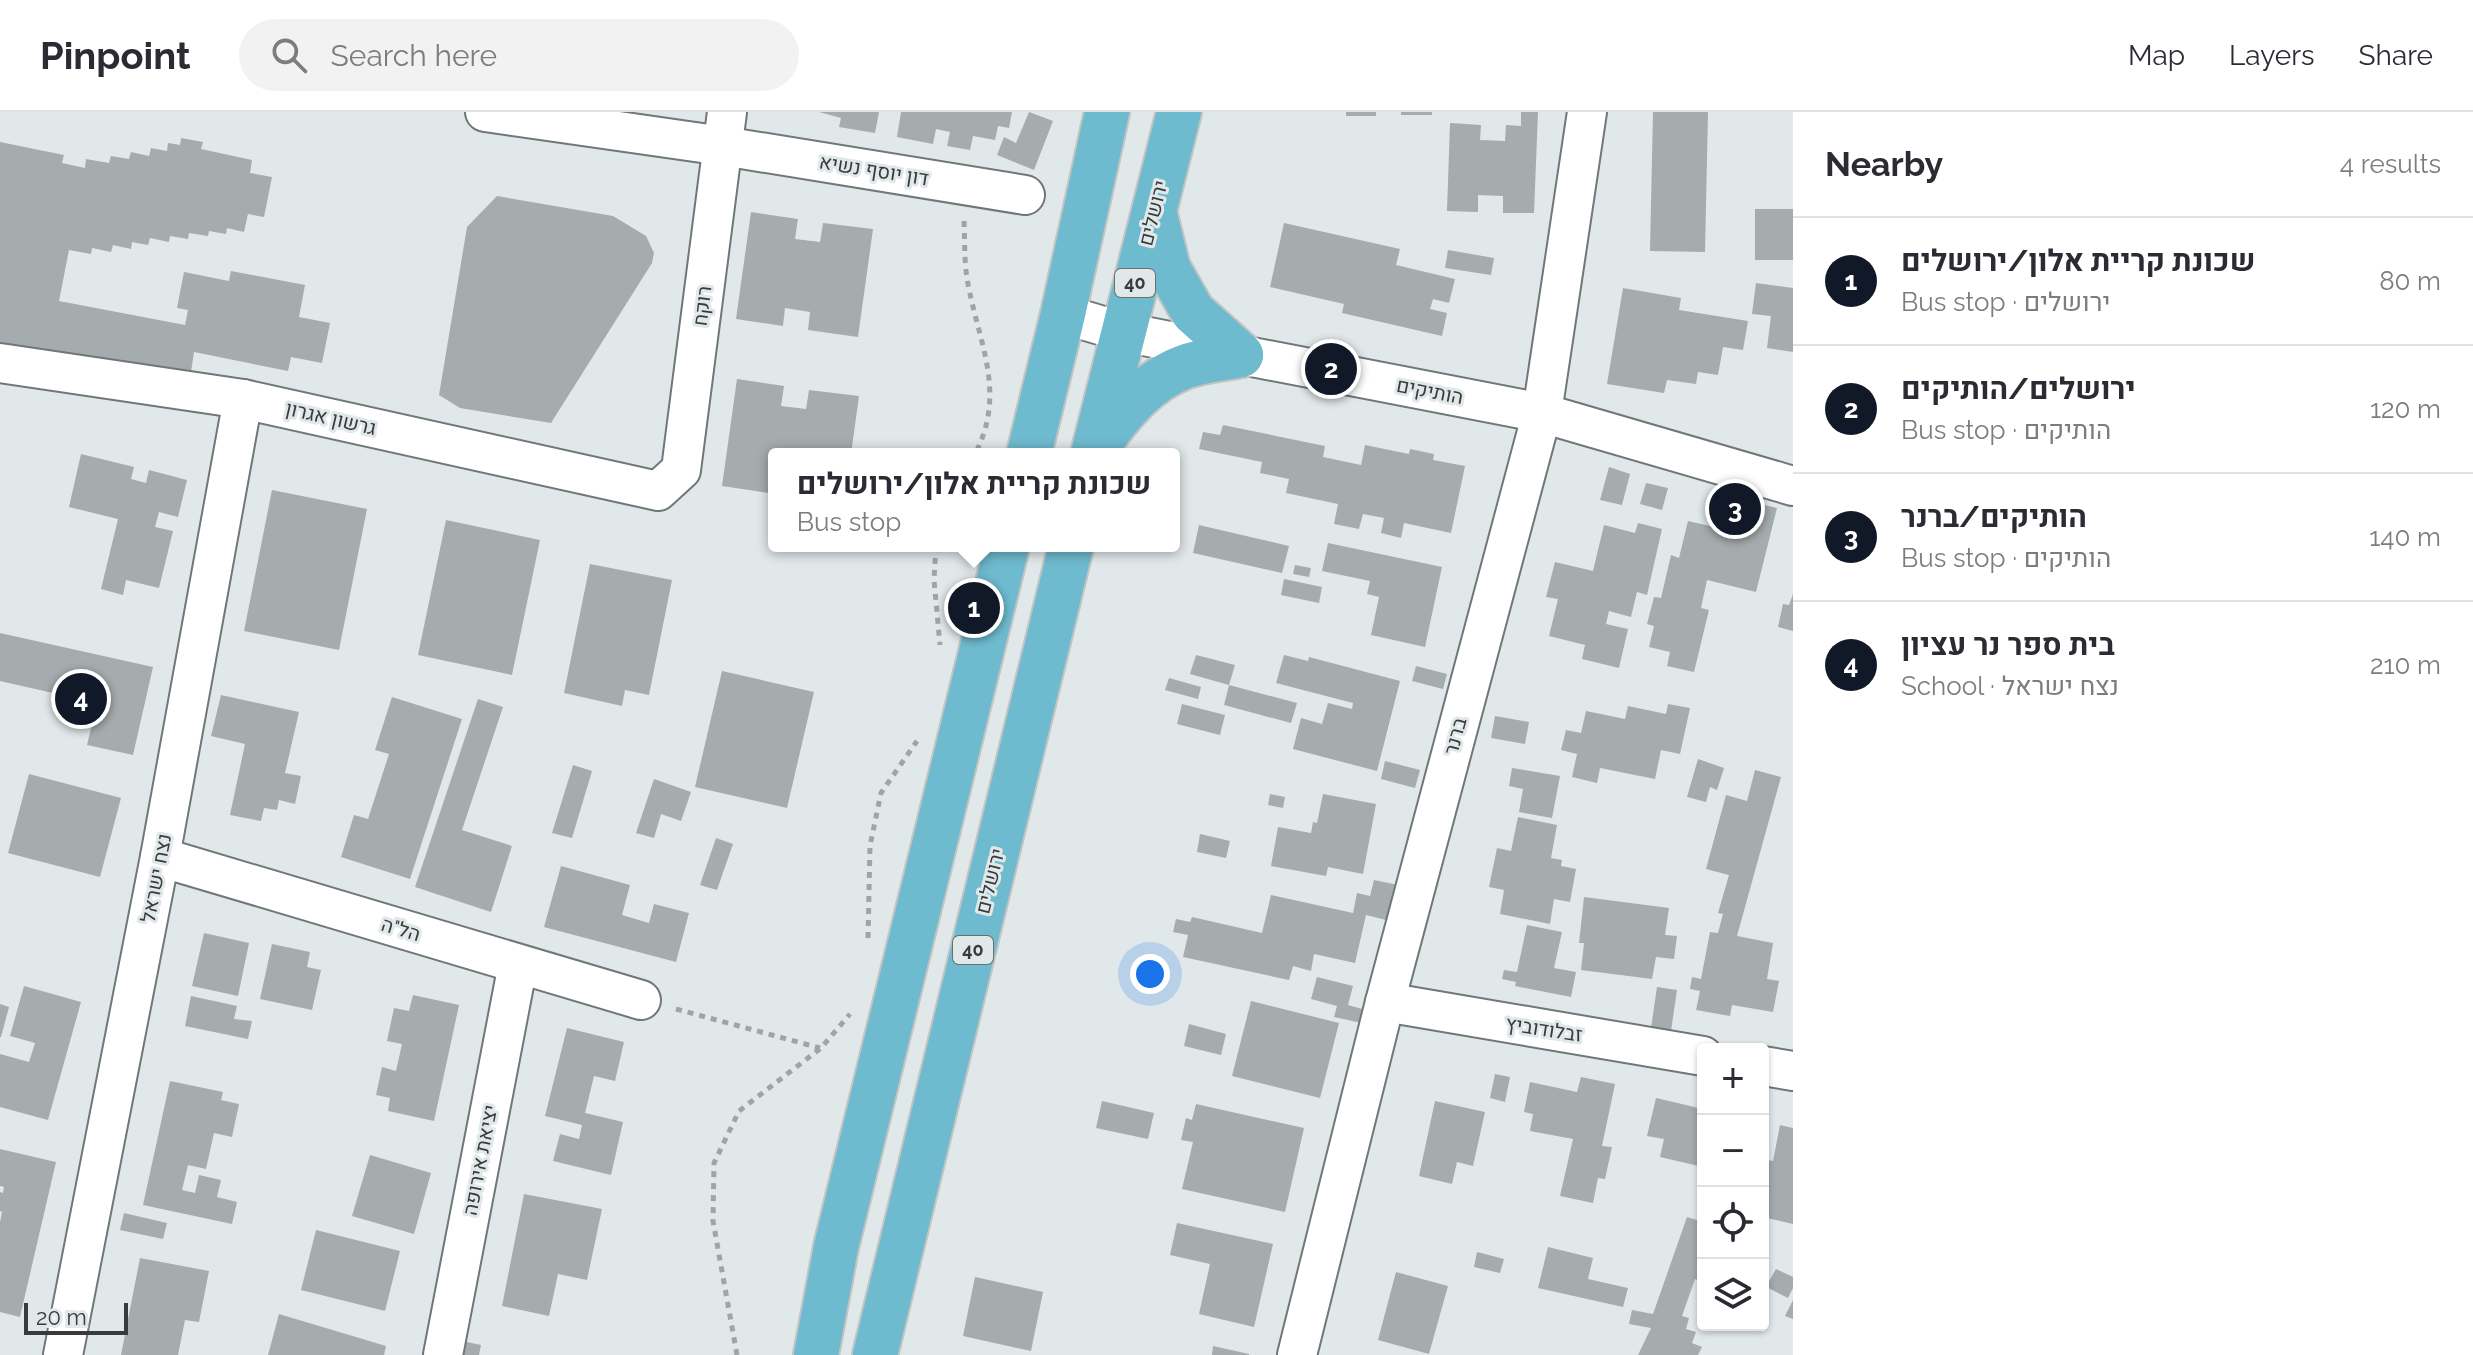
<!DOCTYPE html>
<meta charset="utf-8">
<style>
:root{--surface:#fff;--page:#f2f2f3;--text:#2b2b33;--muted:#7c7c81;--line:#e1e1e2;--accent:#111827}
body{margin:0;font-family:Raleway,Heebo,sans-serif;background:var(--page);color:var(--text)}
.controls{position:absolute;right:24px;bottom:24px;display:grid;overflow:hidden;border-radius:8px;box-shadow:0 2px 6px #0004}
.controls button{width:72px;height:72px;display:grid;place-items:center;padding:0;border:0;border-bottom:2px solid var(--line);background:var(--surface);color:var(--text);font:40px sans-serif}
.scale{position:absolute;left:24px;bottom:20px;width:104px;box-sizing:border-box;padding-left:8px;border:4px solid #383b3c;border-top:0;font-size:22px;line-height:28px;white-space:nowrap;color:#383b3c;-webkit-text-stroke:6px #e1e8ea;paint-order:stroke}
.you{position:absolute;left:1150px;top:862px;width:28px;height:28px;margin:-20px;border:6px solid #fff;border-radius:50%;background:#1a73e8;box-shadow:0 0 0 12px #1a73e833}
.badge{display:grid;place-items:center;width:52px;height:52px;border-radius:50%;background:var(--accent);color:#fff;font-size:26px;font-weight:700}
.pin{position:absolute;translate:-50% -50%;border:4px solid #fff;box-shadow:0 2px 8px #0006}
.popup{position:absolute;left:768px;top:336px;width:412px;height:104px;box-sizing:border-box;display:grid;place-content:center;border-radius:8px;background:var(--surface);filter:drop-shadow(0 2px 6px #0005);font-size:26px;white-space:nowrap;color:var(--muted)}
.popup b{font-size:30px;color:var(--text)}
.popup::after{content:'';position:absolute;left:50%;top:100%;margin-left:-16px;border:16px solid transparent;border-top-color:var(--surface)}
.list{margin:0;padding:0;list-style:none}
h2{display:flex;justify-content:space-between;align-items:center;height:104px;margin:0;padding:0 32px;font-size:34px}
h2 small{font-size:26px;font-weight:400;color:var(--muted)}
.list li{display:grid;grid-template-columns:52px 1fr auto;gap:24px;align-items:center;box-sizing:border-box;height:128px;padding:0 32px;border-top:2px solid var(--line)}
.list b{display:block;font-size:30px;white-space:nowrap}
.list p{margin:0;font-size:26px;white-space:nowrap;color:var(--muted)}
.list em{font-size:26px;font-style:normal;color:var(--muted)}
.icon{flex:none;width:44px;height:44px;fill:none;stroke:currentColor;stroke-width:2;stroke-linecap:round;stroke-linejoin:round}
.map{position:relative;flex:none;width:1793px;height:1243px;overflow:hidden}
header{display:flex;align-items:center;gap:48px;box-sizing:border-box;height:112px;padding:0 40px;background:var(--surface);border-bottom:2px solid var(--line)}
header strong{font-size:38px}
nav{display:flex;gap:44px;margin-inline-start:auto;font-size:28px}
.search{width:560px;height:72px;background:var(--page);display:flex;align-items:center;gap:20px;box-sizing:border-box;padding:0 28px;border-radius:44px;color:var(--muted);font-size:30px}
main{display:flex}
aside{flex:1;background:var(--surface)}
.map>svg:first-child{display:block}
</style>
<header>
<strong>Pinpoint</strong>
<div class="search"><svg class="icon" aria-label="search" viewBox="0 0 24 24"><circle cx="10" cy="10" r="6"/><path d="M15 15l6 6"/></svg>Search here</div>
<nav><a>Map</a><a>Layers</a><a>Share</a></nav>
</header>
<main>
<div class="map">
<svg width="1793" height="1243" viewBox="0 0 1793 1243">
<rect width="100%" height="100%" fill="#e1e8ea"/>
<!-- building -->
<g fill="#a5acae">
<polygon points="819,0 879,0 875,21 839,15 841,6"/>
<polygon points="901,0 1012,0 1009,16 998,14 995,28 973,24 970,38 947,34 950,20 936,17 933,32 897,25"/>
<polygon points="1029,0 1053,9 1034,58 997,43 1004,25 1016,31"/>
<rect x="1346" y="0" width="30" height="4"/>
<rect x="1401" y="0" width="31" height="3"/>
<polygon points="1521,0 1538,0 1534,101 1503,101 1503,84 1478,83 1478,100 1447,99 1450,11 1481,13 1480,28 1505,29 1506,13 1521,14"/>
<polygon points="1653,0 1708,0 1705,140 1650,139"/>
<polygon points="181,26 203,30 201,37 252,48 250,61 272,65 264,105 248,102 244,120 227,116 226,122 209,119 208,124 189,121 188,127 170,124 169,130 150,126 148,133 132,130 131,137 113,133 111,140 92,136 91,142 69,138 59,189 185,213 188,198 177,196 184,160 229,169 231,159 305,173 299,205 330,211 322,251 291,245 288,259 194,240 190,267 0,230 0,30 64,43 62,51 85,56 86,47 109,51 111,44 129,47 131,40 149,44 151,36 167,39 168,31 180,33"/>
<polygon points="497,84 613,104 646,124 654,141 652,151 551,311 460,296 439,283 467,115"/>
<rect x="1755" y="97" width="38" height="51"/>
<polygon points="751,100 798,107 795,127 820,130 823,111 873,117 858,225 808,218 810,200 785,196 783,214 736,207"/>
<polygon points="1284,111 1400,137 1396,153 1455,167 1449,191 1433,187 1430,197 1447,201 1442,224 1342,201 1344,192 1270,175"/>
<polygon points="1448,138 1494,146 1491,163 1445,156"/>
<polygon points="1756,171 1793,176 1793,240 1767,236 1771,204 1752,202"/>
<polygon points="1623,176 1681,186 1679,198 1748,209 1743,238 1723,235 1718,263 1698,260 1696,272 1667,268 1664,281 1607,272"/>
<polygon points="737,267 784,274 781,294 806,297 809,278 859,284 851,342 774,342 774,364 771,363 769,381 722,374"/>
<polygon points="1223,313 1325,334 1323,345 1361,353 1365,333 1409,342 1410,337 1434,342 1433,348 1465,354 1451,421 1404,411 1401,426 1381,421 1384,406 1363,402 1359,417 1334,412 1338,392 1286,381 1289,367 1260,361 1262,350 1199,337 1203,320 1220,323"/>
<polygon points="81,342 134,355 131,367 146,371 149,358 187,368 178,405 159,400 155,415 173,419 159,476 126,468 123,483 101,477 118,407 69,395"/>
<polygon points="1609,355 1630,362 1622,393 1600,388"/>
<polygon points="1646,371 1668,376 1662,398 1640,392"/>
<polygon points="272,378 367,397 339,538 244,519"/>
<polygon points="1731,385 1777,396 1756,480 1707,468 1701,496 1709,498 1694,560 1667,554 1670,540 1649,535 1654,514 1647,512 1654,485 1661,486 1671,443 1679,446 1688,409 1723,417"/>
<polygon points="446,408 540,428 512,563 418,543"/>
<polygon points="1638,411 1662,417 1647,483 1637,480 1631,505 1609,499 1606,512 1628,517 1619,556 1582,547 1585,533 1549,524 1558,487 1546,485 1555,450 1593,459 1604,413 1635,421"/>
<polygon points="1199,413 1289,434 1282,461 1193,441"/>
<polygon points="1328,431 1442,455 1425,535 1371,523 1379,485 1367,482 1370,469 1322,459"/>
<polygon points="590,452 672,468 649,583 625,578 622,594 564,581"/>
<polygon points="1295,453 1311,456 1309,465 1293,462"/>
<polygon points="1284,467 1322,475 1319,491 1281,483"/>
<polygon points="1793,482 1793,519 1778,515 1783,492 1789,493"/>
<polygon points="0,521 153,555 133,643 87,633 97,591 0,569"/>
<polygon points="1196,543 1235,553 1229,573 1190,562"/>
<polygon points="1284,543 1308,549 1309,545 1400,569 1377,659 1293,637 1301,606 1322,612 1328,591 1352,597 1353,591 1276,571"/>
<polygon points="1416,554 1447,562 1443,577 1412,569"/>
<polygon points="722,559 814,580 787,696 695,675"/>
<polygon points="1169,566 1201,575 1198,587 1165,578"/>
<polygon points="1229,573 1297,591 1291,611 1224,593"/>
<polygon points="221,583 299,600 285,661 301,664 295,692 279,688 277,698 264,696 261,709 230,703 245,632 211,624"/>
<polygon points="392,585 462,607 410,767 341,745 354,703 368,707 389,642 375,638"/>
<polygon points="478,587 503,595 462,718 512,734 491,800 415,775"/>
<polygon points="1182,592 1225,603 1220,623 1177,612"/>
<polygon points="1668,592 1690,596 1680,642 1661,638 1655,667 1600,656 1597,671 1572,665 1577,642 1561,638 1566,618 1581,621 1586,599 1625,607 1628,594 1666,602"/>
<polygon points="1495,604 1529,610 1525,632 1491,626"/>
<polygon points="1698,647 1724,656 1717,678 1710,675 1706,690 1687,685"/>
<polygon points="1385,649 1420,658 1415,676 1381,667"/>
<polygon points="573,653 592,659 572,726 552,721"/>
<polygon points="1512,656 1560,664 1552,706 1519,700 1523,677 1509,674"/>
<polygon points="1755,658 1781,665 1737,824 1773,831 1767,867 1779,869 1773,900 1732,893 1730,904 1696,898 1700,879 1690,877 1692,865 1701,867 1710,820 1718,821 1723,802 1718,801 1729,763 1706,757 1726,683 1747,689"/>
<polygon points="29,662 121,686 100,765 8,741"/>
<polygon points="654,667 691,680 681,709 661,702 654,726 636,721"/>
<polygon points="1270,682 1285,685 1283,696 1268,693"/>
<polygon points="1323,682 1376,692 1363,762 1328,755 1326,764 1271,754 1278,715 1311,721 1313,710 1317,711"/>
<polygon points="1518,705 1557,713 1551,746 1562,748 1561,754 1576,757 1570,790 1554,787 1550,812 1500,802 1504,778 1489,775 1497,736 1511,739"/>
<polygon points="1200,722 1230,729 1226,746 1197,740"/>
<polygon points="716,726 733,732 717,778 700,773"/>
<polygon points="561,754 630,773 622,803 649,811 654,792 689,801 676,850 544,815"/>
<polygon points="1374,768 1398,773 1390,809 1366,803 1355,851 1314,842 1311,859 1293,854 1289,868 1183,845 1188,823 1173,820 1176,807 1190,810 1192,805 1262,821 1271,783 1353,801 1357,781 1370,784"/>
<polygon points="1584,785 1669,796 1665,823 1677,824 1674,847 1656,845 1652,867 1581,858 1584,831 1579,831"/>
<polygon points="1527,813 1562,820 1554,856 1576,860 1571,885 1515,874 1516,870 1502,867 1504,858 1517,860"/>
<polygon points="204,821 249,831 238,884 192,874"/>
<polygon points="272,832 310,840 307,855 321,858 312,898 260,887"/>
<polygon points="1317,865 1353,874 1348,893 1369,899 1366,912 1334,905 1337,894 1311,887"/>
<polygon points="24,874 81,890 48,1008 0,995 0,942 29,950 35,931 10,924"/>
<polygon points="1657,875 1677,878 1671,919 1651,916"/>
<polygon points="413,883 459,893 434,1009 388,999 390,986 376,983 382,955 396,959 402,932 387,929 394,896 409,899"/>
<polygon points="191,884 237,894 234,907 252,909 248,927 185,914"/>
<polygon points="1251,889 1339,911 1320,986 1232,964"/>
<polygon points="0,892 9,895 1,925 0,925"/>
<polygon points="1189,912 1226,922 1221,943 1184,934"/>
<polygon points="567,916 624,930 615,969 594,964 585,1001 623,1010 611,1063 553,1049 560,1022 579,1027 582,1013 545,1004"/>
<polygon points="1495,962 1510,965 1505,990 1490,986"/>
<polygon points="1581,965 1615,972 1602,1034 1612,1035 1605,1067 1598,1066 1593,1091 1560,1084 1573,1027 1530,1019 1533,1002 1524,1000 1530,970 1577,980"/>
<polygon points="170,969 223,980 221,988 239,992 232,1025 214,1021 206,1057 188,1053 182,1078 195,1081 199,1063 221,1068 217,1085 237,1090 232,1112 143,1093"/>
<polygon points="1656,986 1703,997 1703,1055 1660,1045 1664,1027 1647,1024"/>
<polygon points="1102,989 1154,1001 1148,1027 1096,1016"/>
<polygon points="1435,989 1485,1000 1473,1054 1457,1050 1452,1072 1419,1064"/>
<polygon points="1196,992 1304,1016 1285,1100 1182,1077 1193,1030 1181,1028 1186,1006 1192,1008"/>
<polygon points="1780,1013 1793,1016 1793,1112 1763,1105 1763,1047 1773,1049"/>
<polygon points="0,1037 56,1050 20,1205 0,1200 0,1110 2,1100 0,1099 0,1080 3,1081 4,1075 0,1074"/>
<polygon points="370,1043 431,1061 414,1122 352,1104"/>
<polygon points="524,1082 602,1097 587,1168 558,1162 549,1204 502,1194"/>
<polygon points="124,1101 167,1111 163,1127 120,1118"/>
<polygon points="1687,1105 1703,1110 1703,1170 1695,1167 1682,1204 1689,1206 1686,1217 1696,1220 1692,1231 1702,1235 1698,1243 1638,1243 1651,1216 1629,1212 1632,1198 1653,1202"/>
<polygon points="1177,1111 1273,1132 1254,1215 1199,1202 1210,1152 1170,1143"/>
<polygon points="316,1118 400,1139 385,1199 301,1178"/>
<polygon points="1548,1135 1593,1146 1588,1167 1628,1176 1623,1195 1538,1176"/>
<polygon points="1477,1140 1504,1147 1500,1161 1474,1155"/>
<polygon points="140,1146 209,1159 199,1210 185,1208 178,1243 121,1243"/>
<polygon points="1776,1157 1793,1165 1793,1176 1788,1186 1766,1175"/>
<polygon points="1396,1160 1448,1174 1429,1242 1378,1228"/>
<polygon points="975,1165 1043,1180 1031,1239 963,1224"/>
<polygon points="1793,1188 1793,1207 1785,1204"/>
<polygon points="279,1202 386,1234 384,1243 268,1243"/>
<polygon points="462,1229 481,1233 479,1243 459,1243"/>
<polygon points="1213,1234 1249,1242 1249,1243 1212,1243"/>
</g>
<g fill="none" stroke-linecap="round" stroke-linejoin="round">
<!-- minor casing -->
<g stroke="#707779" stroke-width="42">
<g id="minor">
<polyline points="485,0 723,34 1025,83"/>
<polyline points="1063,202 1123,220 1542,301 1793,374"/>
<polyline points="0,251 243,287 658,379 681,358 727,0"/>
<polyline points="160,745 641,888"/>
<polyline points="1385,890 1703,944"/>
<polyline points="1763,954 1793,959"/>
<polyline points="63,1243 160,745 243,287"/>
<polyline points="443,1243 518,852"/>
<polyline points="1297,1243 1385,890 1542,301 1587,0"/>
</g>
</g>
<!-- trunk casing -->
<g stroke="#c3c4c4" stroke-width="48">
<g id="trunk">
<polyline points="1155,103 1168,156 1193,200 1241,243"/>
<path d="M1100 331C1122 300 1147 269 1184 255 1202 248 1223 247 1241 243"/>
<polyline points="1029,342 1063,202 1107,0"/>
<polyline points="1093,342 1179,0"/>
<polyline points="816,1243 836,1135 1007,434"/>
<polyline points="875,1243 1071,434"/>
</g>
</g>
<!-- path -->
<g stroke="#9fa5a6" stroke-width="5" stroke-dasharray="6 6" stroke-linecap="butt">
<path d="M964 109C965 128 964 147 967 166 977 228 1008 279 975 342"/>
<polyline points="936,434 934,468 940,533"/>
<polyline points="868,826 870,734 881,681 917,629"/>
<polyline points="676,897 820,936"/>
<polyline points="737,1243 713,1109 714,1051 739,999 821,936 850,902"/>
</g>
<!-- minor -->
<use href="#minor" stroke="#fff" stroke-width="38"/>
<!-- trunk -->
<use href="#trunk" stroke="#6ebace" stroke-width="44"/>
</g>
<g text-anchor="middle" stroke-width="6" stroke-linejoin="round" paint-order="stroke">
<!-- shield labels -->
<g fill="#e1e8ea" stroke="#6b6f70" stroke-width="2">
<rect x="1115" y="157" width="40" height="28" rx="6"/>
<rect x="953" y="824" width="40" height="28" rx="6"/>
</g>
<g font-size="18" font-weight="bold" fill="#383b3c">
<text x="1135" y="177">40</text>
<text x="973" y="844">40</text>
</g>
<!-- street labels -->
<g font-size="20" fill="#383b3c" stroke="#e1e8ea">
<text transform="translate(874 58) rotate(9)" y="7">דון יוסף נשיא</text>
<text transform="translate(1153 101) rotate(-76)" y="7">ירושלים</text>
<text transform="translate(702 194) rotate(-83)" y="7">רוקח</text>
<text transform="translate(1430 279) rotate(11)" y="7">הותיקים</text>
<text transform="translate(331 306) rotate(13)" y="7">גרשון אגרון</text>
<text transform="translate(1455 624) rotate(-75)" y="7">ברנר</text>
<text transform="translate(156 766) rotate(-79)" y="7">נצח ישראל</text>
<text transform="translate(990 769) rotate(-76)" y="7">ירושלים</text>
<text transform="translate(401 817) rotate(17)" y="7">הל"ה</text>
<text transform="translate(1544 917) rotate(9)" y="7">זבלודוביץ</text>
<text transform="translate(480 1048) rotate(-79)" y="7">יציאת אירופה</text>
</g>
</g>
</svg>
<div class="controls">
<button>+</button>
<button>−</button>
<button><svg class="icon" aria-label="locate" viewBox="0 0 24 24"><circle cx="12" cy="12" r="6"/><path d="M12 2v4M12 18v4M2 12h4M18 12h4"/></svg></button>
<button><svg class="icon" aria-label="layers" viewBox="0 0 24 24"><path d="M12 4l9 5-9 5-9-5zM3 14l9 5 9-5"/></svg></button>
</div>
<div class="scale">20 m</div>
<div class="you"></div>
<div class="pin badge" style="left:974px;top:496px">1</div>
<div class="popup"><b>שכונת קריית אלון/ירושלים</b>Bus stop</div>
<div class="pin badge" style="left:1331px;top:257px">2</div>
<div class="pin badge" style="left:1735px;top:397px">3</div>
<div class="pin badge" style="left:81px;top:587px">4</div>
</div>
<aside>
<h2>Nearby<small>4 results</small></h2>
<ul class="list">
<li><span class="badge">1</span><div><b>שכונת קריית אלון/ירושלים</b><p>Bus stop · ירושלים</p></div><em>80 m</em></li>
<li><span class="badge">2</span><div><b>ירושלים/הותיקים</b><p>Bus stop · הותיקים</p></div><em>120 m</em></li>
<li><span class="badge">3</span><div><b>הותיקים/ברנר</b><p>Bus stop · הותיקים</p></div><em>140 m</em></li>
<li><span class="badge">4</span><div><b>בית ספר נר עציון</b><p>School · נצח ישראל</p></div><em>210 m</em></li>
</ul>
</aside>
</main>
